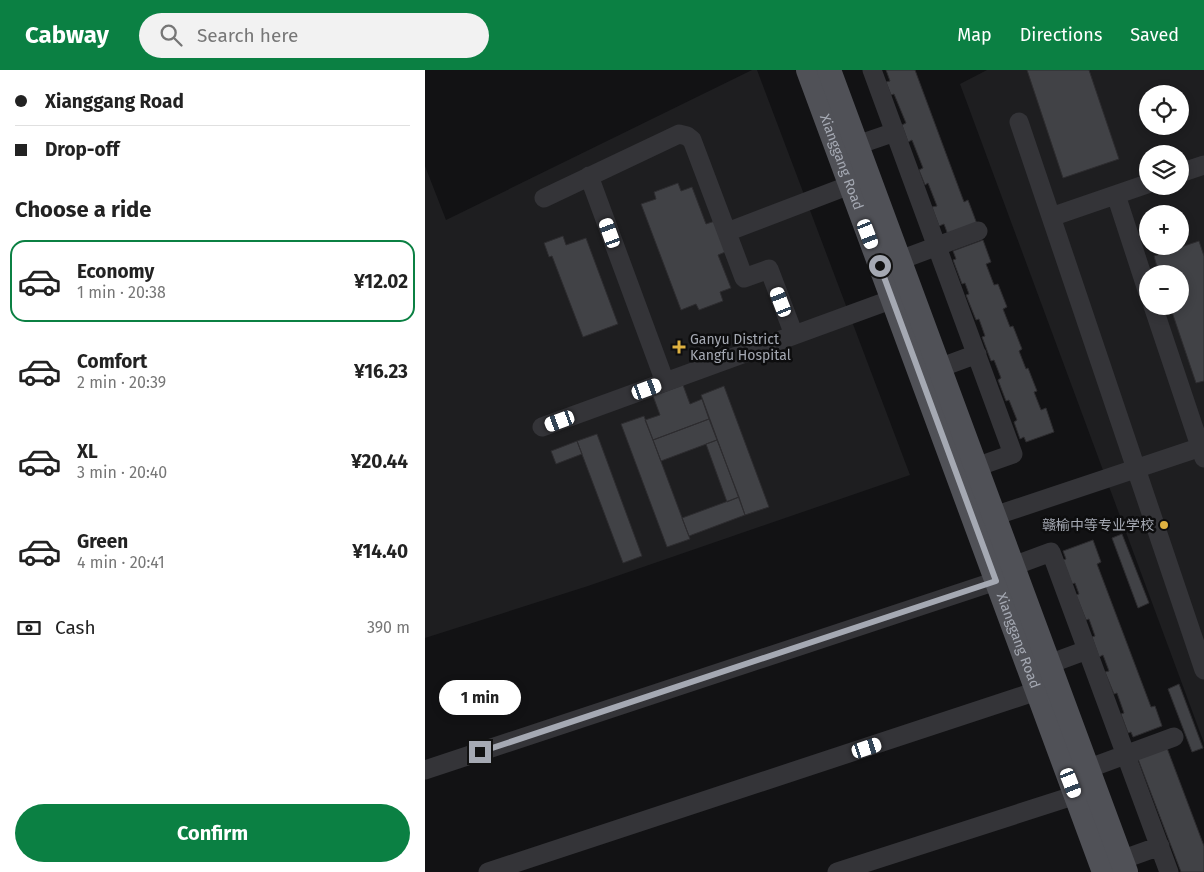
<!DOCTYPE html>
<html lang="en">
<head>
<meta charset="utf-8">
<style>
	body { margin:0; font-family:"Fira Sans","Noto Sans SC",sans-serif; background:#f2f2f2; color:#222; height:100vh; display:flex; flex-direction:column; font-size:19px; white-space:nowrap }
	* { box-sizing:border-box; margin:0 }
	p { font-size:16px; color:#767676 }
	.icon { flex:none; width:28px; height:28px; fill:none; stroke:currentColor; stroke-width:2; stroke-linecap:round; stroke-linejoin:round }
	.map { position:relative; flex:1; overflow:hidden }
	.panel { display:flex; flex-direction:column; background:#fff; width:425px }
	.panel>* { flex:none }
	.top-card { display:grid; align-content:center; height:110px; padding:0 15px; background:#fff }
	.tools { position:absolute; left:714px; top:15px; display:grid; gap:10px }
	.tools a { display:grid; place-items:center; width:50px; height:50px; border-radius:50%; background:#fff; box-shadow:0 2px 8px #0003; font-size:25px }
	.end { position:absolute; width:22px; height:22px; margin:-11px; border:6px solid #a5a9b3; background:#111; box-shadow:0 0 0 2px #111 }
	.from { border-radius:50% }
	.bubble { position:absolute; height:35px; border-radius:18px; background:#fff; box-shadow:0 2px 8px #0003; font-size:16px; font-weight:700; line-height:35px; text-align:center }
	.car { position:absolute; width:15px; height:30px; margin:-15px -8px; border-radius:6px; box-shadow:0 0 4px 1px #0007; background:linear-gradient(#fff 24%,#345 0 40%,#fff 0 76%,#345 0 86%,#fff 0) }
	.top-card b { display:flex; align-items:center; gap:18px; height:48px; font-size:19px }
	.top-card b+b { border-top:1px solid #e0e0e0 }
	.top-card i { width:12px; height:12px; background:#222 }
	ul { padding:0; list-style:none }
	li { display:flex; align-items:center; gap:15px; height:82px; margin:0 10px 8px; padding:0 5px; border:2px solid transparent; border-radius:15px }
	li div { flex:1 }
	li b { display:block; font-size:19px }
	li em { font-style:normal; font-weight:700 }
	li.selected { border-color:#0b8043 }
	li>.icon { width:45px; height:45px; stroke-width:1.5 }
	h2 { padding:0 15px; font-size:22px; line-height:60px }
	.pay { display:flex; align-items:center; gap:12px; height:55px; padding:0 15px; font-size:19px }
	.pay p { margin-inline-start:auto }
	.action { display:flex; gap:10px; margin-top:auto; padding:10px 15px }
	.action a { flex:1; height:58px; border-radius:30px; background:#0b8043; color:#fff; font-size:20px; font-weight:700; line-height:58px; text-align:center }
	header { display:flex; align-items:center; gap:30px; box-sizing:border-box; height:70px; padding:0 25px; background:#0b8043; color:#fff }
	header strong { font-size:24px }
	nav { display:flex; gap:28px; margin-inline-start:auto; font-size:18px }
	.search { width:350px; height:45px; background:#f2f2f2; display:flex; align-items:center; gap:12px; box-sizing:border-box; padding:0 18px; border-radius:28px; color:#767676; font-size:19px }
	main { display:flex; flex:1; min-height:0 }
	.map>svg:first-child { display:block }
	.built { fill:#1e1e20; fill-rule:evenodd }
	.building { fill:#414246; stroke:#2d2c2f }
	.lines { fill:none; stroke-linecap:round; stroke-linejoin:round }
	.minor { stroke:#343438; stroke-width:19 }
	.major { stroke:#505157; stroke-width:24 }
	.route { stroke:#a5a9b3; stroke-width:6 }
	.poi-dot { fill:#deb140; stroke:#0d0d0e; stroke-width:2 }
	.labels { text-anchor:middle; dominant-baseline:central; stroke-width:5; stroke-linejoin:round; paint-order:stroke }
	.street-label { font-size:14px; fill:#a5a9b3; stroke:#0d0d0e }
	.poi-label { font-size:14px; fill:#a5a9b3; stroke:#0d0d0e; text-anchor:start }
</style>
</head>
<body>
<header>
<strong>Cabway</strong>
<div class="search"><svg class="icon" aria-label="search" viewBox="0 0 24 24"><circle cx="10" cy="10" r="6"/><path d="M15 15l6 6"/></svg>Search here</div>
<nav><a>Map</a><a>Directions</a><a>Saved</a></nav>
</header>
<main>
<section class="panel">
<div class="top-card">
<b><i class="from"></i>Xianggang Road</b>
<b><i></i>Drop-off</b>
</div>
<h2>Choose a ride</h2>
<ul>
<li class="selected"><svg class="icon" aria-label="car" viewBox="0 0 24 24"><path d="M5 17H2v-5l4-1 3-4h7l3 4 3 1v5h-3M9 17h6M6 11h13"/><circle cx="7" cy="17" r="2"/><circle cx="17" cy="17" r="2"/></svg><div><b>Economy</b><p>1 min · 20:38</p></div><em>¥12.02</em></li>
<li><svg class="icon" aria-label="car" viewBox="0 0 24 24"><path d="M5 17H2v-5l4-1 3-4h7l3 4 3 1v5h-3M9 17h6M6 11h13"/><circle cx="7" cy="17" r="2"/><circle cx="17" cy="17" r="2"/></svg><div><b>Comfort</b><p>2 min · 20:39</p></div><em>¥16.23</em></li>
<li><svg class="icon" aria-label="car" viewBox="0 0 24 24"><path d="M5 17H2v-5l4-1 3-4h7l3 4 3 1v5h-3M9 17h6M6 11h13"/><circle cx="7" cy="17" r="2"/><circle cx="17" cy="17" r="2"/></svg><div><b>XL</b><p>3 min · 20:40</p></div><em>¥20.44</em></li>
<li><svg class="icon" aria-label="car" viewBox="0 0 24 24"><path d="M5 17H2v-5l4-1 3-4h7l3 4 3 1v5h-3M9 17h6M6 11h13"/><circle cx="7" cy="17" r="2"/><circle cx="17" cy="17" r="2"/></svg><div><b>Green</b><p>4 min · 20:41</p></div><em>¥14.40</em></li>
</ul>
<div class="pay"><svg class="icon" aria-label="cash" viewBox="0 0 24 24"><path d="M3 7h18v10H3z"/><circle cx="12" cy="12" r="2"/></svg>Cash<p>390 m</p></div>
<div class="action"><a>Confirm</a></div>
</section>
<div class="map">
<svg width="779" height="802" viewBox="0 0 779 802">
	<rect width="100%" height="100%" fill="#121214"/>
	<path class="built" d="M327,0H332L485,405L163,516L0,568V96L21,150Z
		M562,0H779V673L535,14ZM722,24H755V56H722ZM722,84H755V116H722ZM722,144H755V176H722ZM722,204H755V236H722Z"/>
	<path class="building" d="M461,0H490L539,132L543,130L552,154L523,165L519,154L514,156L507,137L512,136L503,113L500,115L494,100L498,98L487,70L483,72L477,55L481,53L469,24L466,25L461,12L465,11Z
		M602,0H664L694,89L638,108Z
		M253,113L256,121L267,117L281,154L293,150L305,180L293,185L306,218L295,222L298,231L274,240L271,234L256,240L216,134L231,129L229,122Z
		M138,166L141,175L161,168L193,254L158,267L127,186L124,187L119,173Z
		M558,170L566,192L561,194L569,215L573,214L582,237L578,239L585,257L588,256L597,279L594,281L601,299L603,298L612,321L609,322L616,340L621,338L629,362L601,372L599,367L595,369L589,352L592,350L584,330L581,331L573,310L576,308L569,290L566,291L557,267L560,266L554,249L551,250L541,225L544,224L540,213L537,214L528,190L531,189L528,181Z
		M774,171L779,186V311L771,313L745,236H755V204H734L729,186Z
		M258,315L265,334L277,329L284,349L228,370L220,350L235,345L228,326Z
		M299,316L344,437L320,445L276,325Z
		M219,346L265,469L242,477L196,354Z
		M284,349L292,370L236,391L228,370Z
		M172,364L217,486L198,493L152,371Z
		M292,370L314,427L302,432L281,374Z
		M152,371L157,384L131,394L126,381Z
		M314,427L320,445L264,466L257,448Z
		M697,464L724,533L713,538L687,468Z
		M668,470L676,492L672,494L726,637L730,636L737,656L708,667L706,662L703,663L696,644L699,643L692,623L689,624L680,602L684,601L678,585L674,587L667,567L670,566L664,549L661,550L651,525L654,524L650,513L647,514L638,490L641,489L638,481Z
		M754,614L778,678L767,682L743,619Z
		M742,678L779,776V802H756L713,689Z"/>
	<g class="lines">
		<path class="minor" d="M447,0L588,384L551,397
			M594,52L779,600
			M432,75L470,62
			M755,103L779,95
			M164,106L240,312
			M691,125L722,220
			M119,128L254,64L262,66L267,70L319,208L344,199L369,265
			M626,147L722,114
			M302,162L425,115
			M475,190L553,161
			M728,236L779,388
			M514,298L552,284
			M117,357L468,229
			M569,446L779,376
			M588,496L626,482L744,802
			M624,594L662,580
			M662,699L749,667
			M0,700L571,511
			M696,790L735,776
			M63,802L612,621
			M412,802L651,725"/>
		<g class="major">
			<path id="s1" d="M383,0L679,802"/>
			<path d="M404,0L701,802"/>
		</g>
	</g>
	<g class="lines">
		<path class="route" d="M55,682L571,511L455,196"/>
	</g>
	<g class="poi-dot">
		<path d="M251.5 269.5h5v5h5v5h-5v5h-5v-5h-5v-5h5z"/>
		<circle cx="739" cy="455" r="5"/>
	</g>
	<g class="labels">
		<g class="street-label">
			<text stroke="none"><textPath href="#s1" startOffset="98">Xianggang Road</textPath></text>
			<text stroke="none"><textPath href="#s1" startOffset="608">Xianggang Road</textPath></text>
		</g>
		<g class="poi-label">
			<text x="265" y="269">Ganyu District<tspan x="265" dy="16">Kangfu Hospital</tspan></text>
			<text x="729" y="455" text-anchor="end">赣榆中等专业学校</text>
		</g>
	</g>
</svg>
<div class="tools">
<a><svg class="icon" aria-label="locate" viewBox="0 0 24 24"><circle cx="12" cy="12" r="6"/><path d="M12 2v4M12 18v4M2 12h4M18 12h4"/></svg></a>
<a><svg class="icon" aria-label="layers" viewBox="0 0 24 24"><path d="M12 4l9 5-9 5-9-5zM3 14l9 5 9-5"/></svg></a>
<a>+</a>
<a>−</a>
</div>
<i class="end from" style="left:455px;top:196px"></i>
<i class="end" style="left:55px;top:682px"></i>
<div class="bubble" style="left:14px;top:610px;width:82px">1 min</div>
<i class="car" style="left:185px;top:163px;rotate:340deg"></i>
<i class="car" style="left:443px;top:164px;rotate:159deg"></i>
<i class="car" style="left:356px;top:232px;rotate:339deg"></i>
<i class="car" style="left:222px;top:319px;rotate:70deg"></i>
<i class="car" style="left:135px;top:351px;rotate:250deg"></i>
<i class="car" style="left:442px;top:678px;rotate:72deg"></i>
<i class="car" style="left:646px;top:713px;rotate:159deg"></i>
</div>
</main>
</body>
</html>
